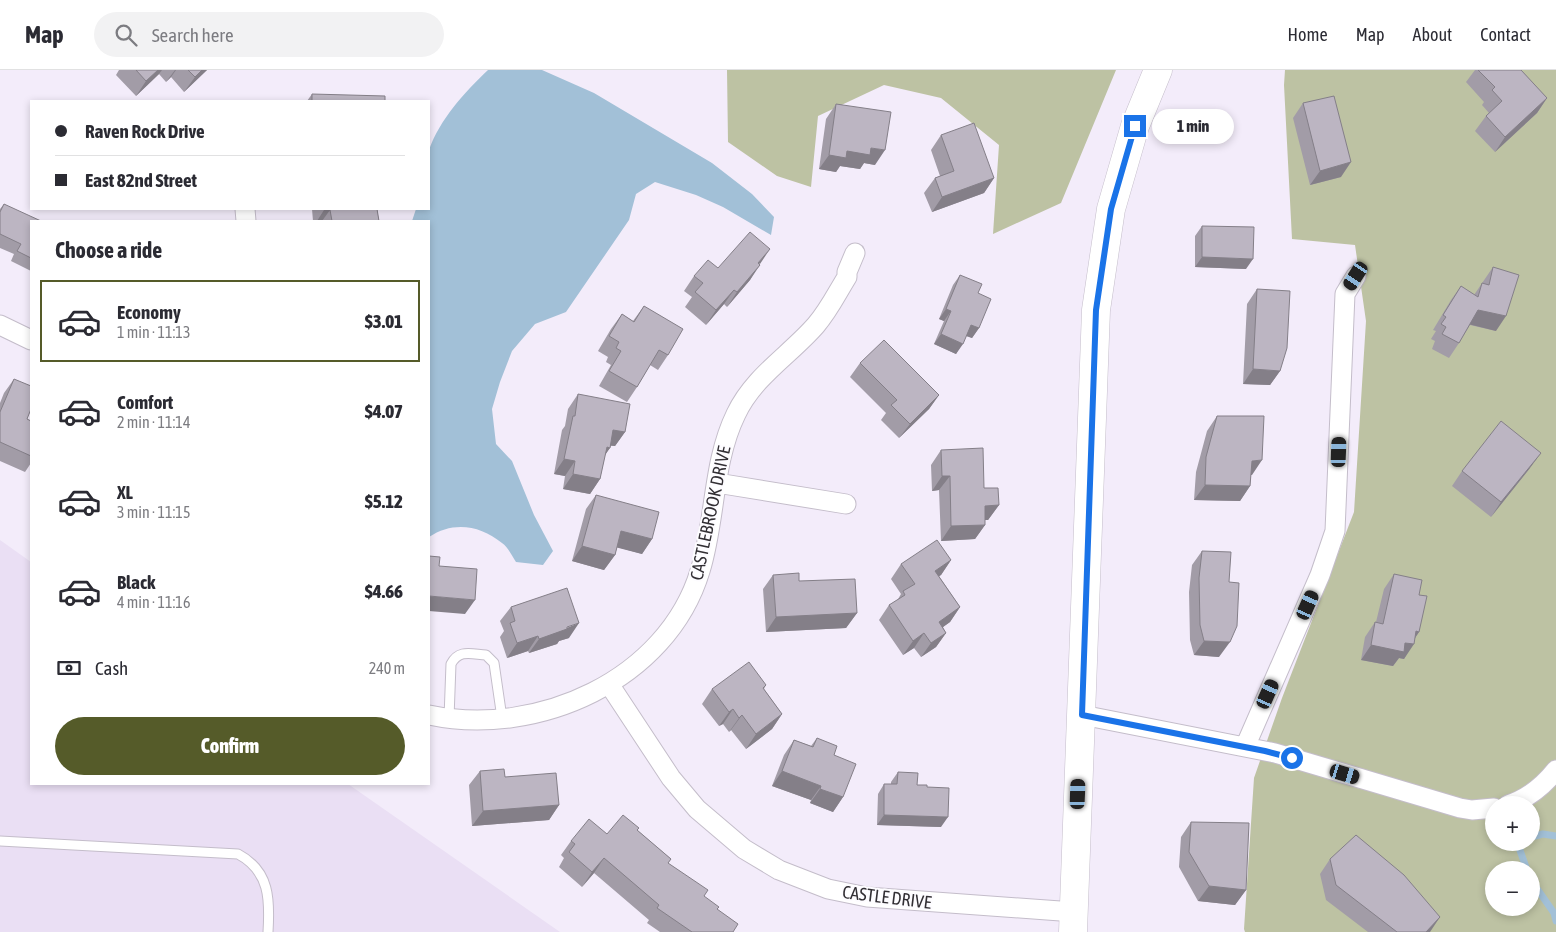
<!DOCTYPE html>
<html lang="en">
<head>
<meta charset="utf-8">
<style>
	body { margin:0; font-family:"Asap Condensed",sans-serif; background:#f2f2f3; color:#2b2b33; height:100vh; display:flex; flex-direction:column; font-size:19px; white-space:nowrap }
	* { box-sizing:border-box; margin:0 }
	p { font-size:16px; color:#7c7c81 }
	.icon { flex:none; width:28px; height:28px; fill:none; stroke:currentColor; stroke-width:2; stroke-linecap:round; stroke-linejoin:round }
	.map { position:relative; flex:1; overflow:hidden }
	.sheet { position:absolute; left:30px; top:150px; width:400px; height:565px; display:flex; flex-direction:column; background:#fff; border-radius:0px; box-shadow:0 2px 8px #0003 }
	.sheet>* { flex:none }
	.banner { position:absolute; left:30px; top:30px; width:400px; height:110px; border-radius:0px; box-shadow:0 2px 8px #0003; display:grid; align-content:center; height:110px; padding:0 25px; background:#fff }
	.tools { position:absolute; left:1485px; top:726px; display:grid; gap:10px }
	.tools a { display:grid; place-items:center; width:55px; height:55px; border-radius:50%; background:#fff; box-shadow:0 2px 8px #0003; font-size:25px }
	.end { position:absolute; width:22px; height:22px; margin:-11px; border:6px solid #1a73e8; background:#fff; box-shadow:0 0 0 2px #fff }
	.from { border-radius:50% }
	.bubble { position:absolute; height:35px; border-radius:18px; background:#fff; box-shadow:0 2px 8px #0003; font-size:16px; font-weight:800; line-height:35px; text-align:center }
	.car { position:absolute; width:15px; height:30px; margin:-15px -8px; border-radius:6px; box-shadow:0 0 4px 1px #0007; background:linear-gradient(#222 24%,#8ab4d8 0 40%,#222 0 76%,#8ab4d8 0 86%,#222 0) }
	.banner b { display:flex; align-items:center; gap:18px; height:48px; font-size:19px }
	.banner b+b { border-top:1px solid #e1e1e2 }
	.banner i { width:12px; height:12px; background:#2b2b33 }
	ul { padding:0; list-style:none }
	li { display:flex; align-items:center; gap:15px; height:82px; margin:0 10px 8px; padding:0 15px; border:2px solid transparent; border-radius:0px }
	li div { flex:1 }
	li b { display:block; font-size:19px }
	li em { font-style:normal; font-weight:800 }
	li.selected { border-color:#555b29 }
	li>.icon { width:45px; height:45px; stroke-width:1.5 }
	h2 { padding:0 25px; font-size:22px; line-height:60px }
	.pay { display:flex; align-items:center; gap:12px; height:55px; padding:0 25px; font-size:19px }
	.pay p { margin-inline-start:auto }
	.cta { display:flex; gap:10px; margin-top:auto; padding:10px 25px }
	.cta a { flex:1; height:58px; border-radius:30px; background:#555b29; color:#fff; font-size:20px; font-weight:800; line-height:58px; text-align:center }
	header { display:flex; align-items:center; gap:30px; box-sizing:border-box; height:70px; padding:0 25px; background:#fff; border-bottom:1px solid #e1e1e2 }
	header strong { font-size:24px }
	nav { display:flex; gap:28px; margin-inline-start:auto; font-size:18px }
	.search { width:350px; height:45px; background:#f2f2f3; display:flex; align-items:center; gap:12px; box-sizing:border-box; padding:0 18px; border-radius:28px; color:#7c7c81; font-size:19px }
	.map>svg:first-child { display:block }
	.built { fill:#eadff4 }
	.green { fill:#bdc2a3; fill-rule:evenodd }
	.water { fill:#a2c0d7 }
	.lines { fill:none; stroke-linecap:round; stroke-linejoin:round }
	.stream { stroke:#a2c0d7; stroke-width:7 }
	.lane-casing { stroke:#c4bdca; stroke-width:11 }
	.street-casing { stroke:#c4bdca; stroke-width:21 }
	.primary-casing { stroke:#c4bdca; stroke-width:29 }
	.lane { stroke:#fff; stroke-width:9 }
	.street { stroke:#fff; stroke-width:19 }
	.primary { stroke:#fff; stroke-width:28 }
	.wall { fill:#a29ca7 }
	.shaded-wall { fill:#847f88 }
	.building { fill:#bcb5c2; stroke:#847f88 }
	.route { stroke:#1a73e8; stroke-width:6 }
	.labels { text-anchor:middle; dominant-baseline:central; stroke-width:4; stroke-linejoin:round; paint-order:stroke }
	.street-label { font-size:18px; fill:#322f34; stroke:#fdfcff }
</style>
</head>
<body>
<header>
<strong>Map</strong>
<div class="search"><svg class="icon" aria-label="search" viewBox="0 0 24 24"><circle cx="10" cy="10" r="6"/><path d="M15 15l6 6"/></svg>Search here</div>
<nav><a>Home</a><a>Map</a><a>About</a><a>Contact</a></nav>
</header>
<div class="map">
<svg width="1556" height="862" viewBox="0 0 1556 862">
	<rect width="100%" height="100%" fill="#f3ecfa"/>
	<path class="built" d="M0,470L31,492V714H348L560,862H0Z"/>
	<path class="green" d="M727,0H1116L1061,133L993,164L999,75L941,28L884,15L818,46L811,117L777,106L728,72Z
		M1285,0H1556V862H1245L1244,859L1254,708L1282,628L1354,442L1366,251L1355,175L1292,169L1284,15ZM1494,735H1531V772H1494ZM1494,800H1531V838H1494Z"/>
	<path class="water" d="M488,0H542L594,23L712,93L752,124L774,147L771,165L723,137L696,125L655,112L636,124L629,150L566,242L535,254L512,281L500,312L492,339L496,374L512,391L534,445L553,481L543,495L516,492C512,486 508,477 502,473C480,455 453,451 429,467V151H412L416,139H429V80C440,49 464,23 488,0Z"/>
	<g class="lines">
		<path class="stream" d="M1531,767L1543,764L1556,766
			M1517,772L1527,800
			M1531,810L1554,843L1556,851"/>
		<g class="lane-casing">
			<path id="lane" d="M449,648L451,594C459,579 471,584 486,585L494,593L502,648
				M0,771L238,784C270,801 270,830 268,862"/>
		</g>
		<g class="street-casing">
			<path id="street" d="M245,139L246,151
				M0,255L31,270
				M717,413L846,434
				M609,614L671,708L697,739L744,779L779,800L828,819L867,827L1074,842
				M429,645C537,668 667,610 700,501C716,450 712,393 736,344C754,306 790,285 816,255C829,240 837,223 847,207V202L855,183
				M1082,645L1275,683L1460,738L1472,740L1494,738
				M1245,677L1320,505L1335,461L1345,224L1356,206
				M1508,735C1527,729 1544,715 1556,700"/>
		</g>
		<g class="primary-casing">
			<path id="primary" d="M1073,862L1096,240L1111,139L1135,56L1158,0"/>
		</g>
		<use href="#lane" class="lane"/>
		<use href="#street" class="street"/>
		<use href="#primary" class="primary"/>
	</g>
	<path class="wall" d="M119,0H207L184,22L171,7L166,12L159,4L136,26L116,5Z
		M1475,0H1521L1547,28L1537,43L1495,82L1475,61L1486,46L1489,43L1482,35L1484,32L1466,12Z
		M312,24L385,31H307Z
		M1303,33L1341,107L1310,115L1293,48Z
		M836,34L875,95L864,93L860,99L840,96L836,102L819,99L826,49Z
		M941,65L994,108L984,123L932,142L924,123L935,108L940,106L931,80Z
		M4,134L31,151V201L11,191L14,184L0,178V139Z
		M312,139H377L379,151H313Z
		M1202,156L1246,199L1195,197V166Z
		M759,194L750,210L727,237L724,234L706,255L685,237L692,227L684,221L694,206L718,198Z
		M1493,197L1496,261L1470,255L1459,273L1449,288L1432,279L1435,271L1431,269L1436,261L1433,260L1451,230L1461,216L1474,225Z
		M960,205L978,223L979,258L972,268L966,266L956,284L934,274L944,251L939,249L953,215Z
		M1257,219L1280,301L1270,315L1243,314L1247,234Z
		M644,236L668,285L658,300L650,295L637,317L627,332L599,316L611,295L606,292L608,287L598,281L611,259L622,244L633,251Z
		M860,293L939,325L929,339L899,368L881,350L886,343L850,307Z
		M14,309L27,349L31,351V393L25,402L0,391V333L4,323Z
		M578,324L625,362L615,376H611L605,385L600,409L590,424L563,419L565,406L554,404L562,360L565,356L568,339Z
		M1217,346L1252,405H1251L1250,416L1240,431L1194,430L1196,402L1207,361Z
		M941,380L984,418L999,435L988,450H985V455L975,469L941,471L939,420L932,421L931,395Z
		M1530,398L1491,447L1452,416L1462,401Z
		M596,425L652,469L642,484L617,477L615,485L604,500L572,491L586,439Z
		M1202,481L1219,587L1194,585L1190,570L1189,522L1192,495Z
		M951,490L941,505L939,506L960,537L950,552L943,557L946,563L936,577L921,587L914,578L903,585L879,550L889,535L897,531L901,524L891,509L901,494Z
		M1394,504L1419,525V562L1415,568L1404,589L1399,588L1393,596L1361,590L1365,567L1375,552H1376L1384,519Z
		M773,505L799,511L857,543L846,558L766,562L763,519Z
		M511,537L569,568L559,571L557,574L529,583L528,581L507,588L500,567L504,561L500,551Z
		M766,615L764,619L782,644L772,659L746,679L731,660L729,662L723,654L719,656L702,634L712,619Z
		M817,668L834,685L843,727L833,742L810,733L811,730L772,716L784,685L794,670L811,676Z
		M480,701L505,707L559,735L549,750L472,756L469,715Z
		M898,702L917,715L927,717L941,757L877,755L878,724L884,714H891V712Z
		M1191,752L1246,820L1235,835L1198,831L1179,797L1181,767Z
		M637,760L671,789L668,793L717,839L733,862H660L647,853L649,850L594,803L582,817L559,797L564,788L561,785L571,771L607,764Z
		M1330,789L1430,862H1368L1326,830L1320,804Z"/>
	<path class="shaded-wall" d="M158,0H162L159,4L136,26L146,11Z
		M175,0H176L171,7L166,12Z
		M202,0H207L184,22L195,7Z
		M1547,28L1537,43L1495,82L1505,67Z
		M871,78L885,80L875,95L864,93L860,99L840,96L836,102L819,99L829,85L847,81Z
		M1351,92L1341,107L1310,115L1320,101Z
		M994,108L984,123L932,142L942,127Z
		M324,140H330L322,151H317Z
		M770,179L760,194L758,193Z
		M1202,187L1253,189L1246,199L1195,197Z
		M760,195L750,210L727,237L737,222Z
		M734,220L724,234L706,255L716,240Z
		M946,239L951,241L944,251L939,249Z
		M1478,240L1506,246L1496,261L1468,254Z
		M971,255L979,258L972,268L964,265Z
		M941,264L963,274L956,284L934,274Z
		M1253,299L1280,301L1270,315L1243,314Z
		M939,325L929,339L899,368L910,354Z
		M613,360L625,362L615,376L603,374Z
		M607,377L610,378L600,392Z
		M1541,383L1530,398L1491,447L1501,432Z
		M564,389L575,391L565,406L554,404Z
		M1262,390L1252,405H1241L1252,391Z
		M573,404L600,409L590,424L563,419Z
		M942,406H950L939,420L932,421Z
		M1205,415L1250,416L1240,431L1194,430Z
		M999,435L988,450H975L985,436Z
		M985,455L975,469L941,471L951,456Z
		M621,461L652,469L642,484L611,476Z
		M582,476L615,485L604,500L572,491Z
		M951,490L941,505L925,515L935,501Z
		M429,526L475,530L465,544L429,541Z
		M960,537L950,552L929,567L939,552Z
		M857,543L846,558L766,562L776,547Z
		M579,553L569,568L559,571L557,574L529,583L539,569Z
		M1416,561L1419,562L1411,574H1414L1404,589L1399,588L1393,596L1361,590L1371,575Z
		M924,563L914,578L903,585L913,571Z
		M946,563L936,577L921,587L931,573Z
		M538,566L528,581L507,588L517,573Z
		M1204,571L1230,572L1219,587L1194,585Z
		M733,639L723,654L719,656L729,642Z
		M782,644L772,659L746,679L756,664Z
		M742,645L731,660L729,662L739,648Z
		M782,701L821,716L811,730L772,716Z
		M820,719L843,727L833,742L810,733Z
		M559,735L549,750L472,756L483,741Z
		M884,745L948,747L941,757L877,755Z
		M604,788L594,803L582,817L592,802Z
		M1209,816L1246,820L1235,835L1198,831Z
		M1440,847L1430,862H1417Z"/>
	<path class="building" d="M136,0H158L146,11Z
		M188,0H202L195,7Z
		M1478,0H1521L1547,28L1505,67L1486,46L1502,31L1492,20L1495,17Z
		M312,24L385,26V31H312Z
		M1334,26L1351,92L1320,101L1303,33Z
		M836,34L891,42L885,80L871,78L870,85L847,81L846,88L829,85Z
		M974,53L994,108L942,127L935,108L954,101L941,65Z
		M4,134L41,151H31V188L17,181L21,174L0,164V142Z
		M324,139H377L379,151H332L330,140H324Z
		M1202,156L1254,157L1253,189L1202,187Z
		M750,162L770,179L758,193L760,195L737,222L734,220L716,240L695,222L703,213L694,206L708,190L718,198Z
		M1493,197L1519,205L1506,246L1478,240L1459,273L1442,264L1446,257L1441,254L1446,247L1443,245L1461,216L1478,227L1482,213L1489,215Z
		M960,205L982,214L978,223L991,229L979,258L971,255L963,274L941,264L951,241L946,239Z
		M1257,219L1290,221L1287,278L1280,301L1253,299Z
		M644,236L683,259L668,285L659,280L637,317L609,301L621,281L616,278L619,272L609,266L622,244L634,252Z
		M884,270L939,325L910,354L891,335L897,330L860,293Z
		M14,309L31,316V339L27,349L31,351V386L0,372V342Z
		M578,324L630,334L625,362L613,360L610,378L607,377L600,409L573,404L575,391L564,389L573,346H575Z
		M1217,346H1264L1262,390L1252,391L1250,416L1205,415L1206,387Z
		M1501,351L1541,383L1501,432L1462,401Z
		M983,378L984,418H998L999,435L985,436V455L951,456L950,406H942L941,380Z
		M596,425L659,442L652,469L621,461L615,485L582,476Z
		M937,470L951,490L935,501L960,537L939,552L946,563L931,573L924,563L913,571L889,535L905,525L903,521L915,514L901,494Z
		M1202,481L1231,482L1229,512L1239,513L1237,556L1230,572L1204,571L1200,555L1199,508Z
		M429,486L440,487L439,496L477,499L475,530L429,526Z
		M799,503V511L855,509L857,543L776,547L773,505Z
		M1394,504L1422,510L1419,525L1427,526L1419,562L1416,561L1414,574L1405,573L1404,582L1371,575L1375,552L1383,554Z
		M567,518L579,553L567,557V559L539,569L538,566L517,573L510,553L515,551L511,537Z
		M749,592L766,615L763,618L782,644L756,664L742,645L739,648L733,639L729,642L712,619Z
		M817,668L837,676L834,685L856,694L843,727L820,719L821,716L782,701L794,670L813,677Z
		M504,699L505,707L556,703L559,735L483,741L480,701Z
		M898,702L918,703L917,715H927V717L949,718L948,747L884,745V714H897Z
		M623,745L639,758L637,760L671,789L668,793L708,820L704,826L719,837L717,839L738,854L733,862H692L657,838L659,835L604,788L592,802L569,782L575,774L571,771L589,749L607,764Z
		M1191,752L1249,753L1246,820L1209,816L1189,782Z
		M1356,765L1404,805L1440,847L1426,862H1397L1336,815L1330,789Z"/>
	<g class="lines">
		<path class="route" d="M1135,56L1111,139L1096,240L1082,645L1265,681L1292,688"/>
	</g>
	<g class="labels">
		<g class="street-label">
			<text transform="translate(710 443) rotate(-78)">CASTLEBROOK DRIVE</text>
			<text transform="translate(887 827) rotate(7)">CASTLE DRIVE</text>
		</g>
	</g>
</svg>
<div class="tools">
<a>+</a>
<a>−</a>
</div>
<i class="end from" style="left:1292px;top:688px"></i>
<i class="end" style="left:1135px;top:56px"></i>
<div class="bubble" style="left:1152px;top:39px;width:82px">1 min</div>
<i class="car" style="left:1356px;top:206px;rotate:213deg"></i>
<i class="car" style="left:1339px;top:382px;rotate:2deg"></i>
<i class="car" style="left:1308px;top:535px;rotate:24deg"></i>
<i class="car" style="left:1268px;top:624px;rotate:24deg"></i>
<i class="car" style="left:1345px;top:704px;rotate:107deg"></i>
<i class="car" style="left:1078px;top:724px;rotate:2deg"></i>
<div class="banner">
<b><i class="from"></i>Raven Rock Drive</b>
<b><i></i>East 82nd Street</b>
</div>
<section class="sheet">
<h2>Choose a ride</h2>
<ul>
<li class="selected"><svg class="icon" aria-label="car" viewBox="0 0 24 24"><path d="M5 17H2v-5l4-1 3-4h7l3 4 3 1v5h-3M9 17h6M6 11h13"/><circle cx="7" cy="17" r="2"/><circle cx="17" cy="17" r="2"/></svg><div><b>Economy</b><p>1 min · 11:13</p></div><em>$3.01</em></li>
<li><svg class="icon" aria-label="car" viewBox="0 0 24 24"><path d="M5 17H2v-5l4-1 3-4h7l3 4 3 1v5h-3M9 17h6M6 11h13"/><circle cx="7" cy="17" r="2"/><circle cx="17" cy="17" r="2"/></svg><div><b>Comfort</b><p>2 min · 11:14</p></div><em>$4.07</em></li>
<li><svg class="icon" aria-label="car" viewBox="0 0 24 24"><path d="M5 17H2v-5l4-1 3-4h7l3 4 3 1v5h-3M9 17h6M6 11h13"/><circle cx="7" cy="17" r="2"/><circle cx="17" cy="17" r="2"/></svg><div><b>XL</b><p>3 min · 11:15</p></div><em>$5.12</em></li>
<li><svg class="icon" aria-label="car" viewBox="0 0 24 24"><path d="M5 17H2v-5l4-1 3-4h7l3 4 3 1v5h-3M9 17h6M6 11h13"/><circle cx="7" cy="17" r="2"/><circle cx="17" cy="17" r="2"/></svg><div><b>Black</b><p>4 min · 11:16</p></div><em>$4.66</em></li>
</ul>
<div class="pay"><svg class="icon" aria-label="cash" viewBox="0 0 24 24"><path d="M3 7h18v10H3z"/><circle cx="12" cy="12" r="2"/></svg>Cash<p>240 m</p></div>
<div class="cta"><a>Confirm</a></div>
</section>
</div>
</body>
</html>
